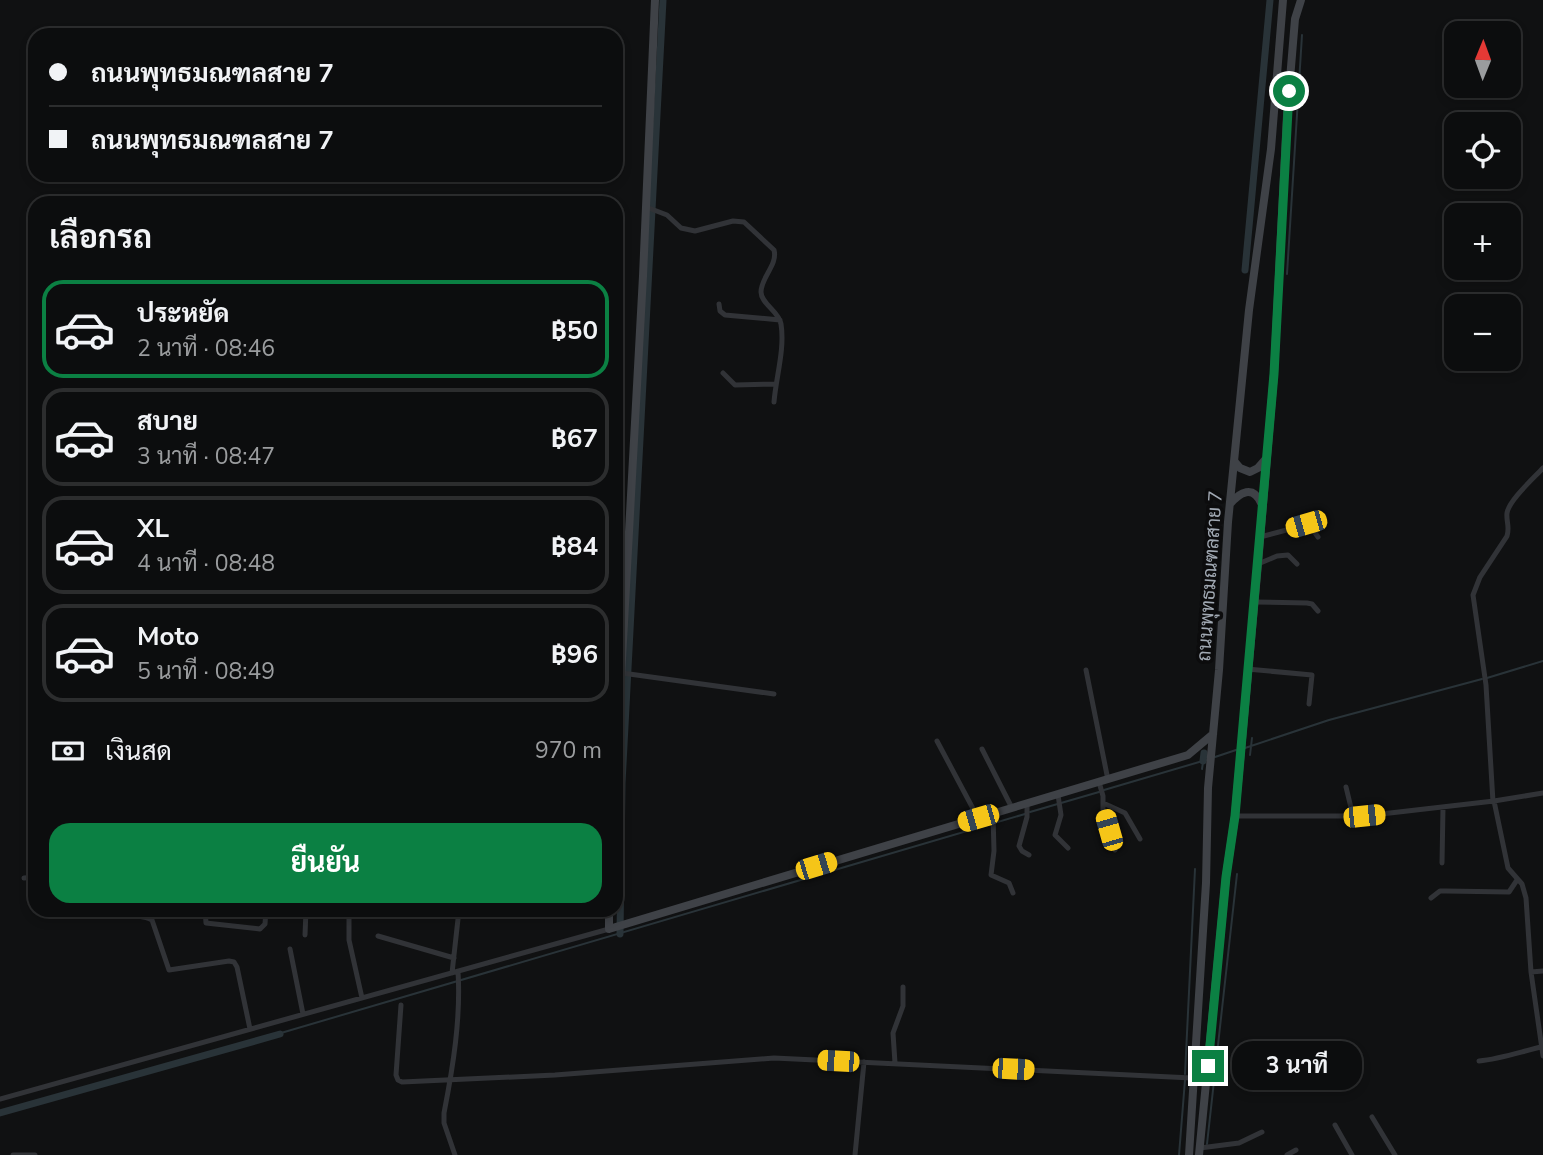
<!DOCTYPE html>
<html lang="th">
<head>
<meta charset="utf-8">
<style>
	body { margin:0; font-family:"Nunito Sans",Sarabun,sans-serif; background:#151617; color:#f1f3f6; height:100vh; display:flex; flex-direction:column; font-size:26px; white-space:nowrap }
	* { box-sizing:border-box; margin:0 }
	p { font-size:23px; color:#9a9c9e }
	.icon { flex:none; width:38px; height:38px; fill:none; stroke:currentColor; stroke-width:2; stroke-linecap:round; stroke-linejoin:round }
	.map { position:relative; flex:1; overflow:hidden }
	.side { position:absolute; left:28px; top:196px; width:595px; height:721px; display:flex; flex-direction:column; background:#0c0d0e; border-radius:21px; box-shadow:0 4px 10px #0003,0 0 0 2px #2c2d2e }
	.side>* { flex:none }
	.top-card { position:absolute; left:28px; top:28px; width:595px; height:154px; border-radius:21px; box-shadow:0 4px 10px #0003,0 0 0 2px #2c2d2e; display:grid; align-content:center; height:154px; padding:0 21px; background:#0c0d0e }
	.needle { width:46px; rotate:1deg }
	.controls { position:absolute; left:1444px; top:21px; display:grid; gap:14px }
	.controls a { display:grid; place-items:center; width:77px; height:77px; border-radius:14px; background:#0c0d0e; box-shadow:0 4px 10px #0003,0 0 0 2px #2c2d2e; font-size:35px }
	.end { position:absolute; width:32px; height:32px; margin:-16px; border:9px solid #0b8043; background:#fff; box-shadow:0 0 0 4px #fff }
	.from { border-radius:50% }
	.bubble { position:absolute; height:49px; border-radius:21px; background:#0c0d0e; box-shadow:0 4px 10px #0003,0 0 0 2px #2c2d2e; font-size:23px; font-weight:700; line-height:49px; text-align:center }
	.car { position:absolute; width:21px; height:42px; margin:-21px -10px; border-radius:9px; box-shadow:0 0 5px 2px #0007; background:linear-gradient(#f5c518 24%,#345 0 40%,#f5c518 0 76%,#345 0 86%,#f5c518 0) }
	.top-card b { display:flex; align-items:center; gap:24px; height:66px; font-size:26px }
	.top-card b+b { border-top:2px solid #2c2d2e }
	.top-card i { width:18px; height:18px; background:#f1f3f6 }
	ul { padding:0; list-style:none }
	li { display:flex; align-items:center; gap:21px; height:98px; margin:0 14px 10px; padding:0 7px; border:4px solid #2c2d2e; border-radius:21px }
	li div { flex:1 }
	li b { display:block; font-size:26px }
	li em { font-style:normal; font-weight:700 }
	li.active { border-color:#0b8043 }
	li>.icon { width:63px; height:63px; stroke-width:1.5 }
	h2 { padding:0 21px; font-size:32px; line-height:84px }
	.pay { display:flex; align-items:center; gap:18px; height:77px; padding:0 21px; font-size:26px }
	.pay p { margin-inline-start:auto }
	.button { display:flex; gap:14px; margin-top:auto; padding:14px 21px }
	.button a { flex:1; height:80px; border-radius:21px; background:#0b8043; color:#fff; font-size:28px; font-weight:700; line-height:80px; text-align:center }
	.map>svg:first-child { display:block }
	.lines { fill:none; stroke-linecap:round; stroke-linejoin:round }
	.stream { stroke:#293338; stroke-width:2 }
	.canal { stroke:#293338; stroke-width:7 }
	.street { stroke:#313337; stroke-width:5 }
	.secondary { stroke:#3f4247; stroke-width:8 }
	.route { stroke:#0b8043; stroke-width:9 }
	.labels { text-anchor:middle; dominant-baseline:central; stroke-width:7; stroke-linejoin:round; paint-order:stroke }
	.street-label { font-size:19px; fill:#a1a9b3; stroke:#0c0c0d }
</style>
</head>
<body>
<div class="map">
<svg width="1543" height="1155" viewBox="0 0 1543 1155">
	<rect width="100%" height="100%" fill="#101112"/>
	<g class="lines">
		<path class="stream" d="M1287,274L1302,35
			M1487,678L1543,661
			M1245,748L1329,720L1482,679
			M1250,755L1252,738
			M1215,757L1236,750
			M1202,769L1203,762
			M1104,790L1206,760
			M1030,812L1099,792
			M264,1038L1025,814
			M1185,1074L1195,869
			M1207,1144L1237,874
			M1179,1155L1185,1080"/>
		<path class="canal" d="M1245,270L1270,0
			M1203,761L1204,753
			M620,934L622,783L663,0
			M0,1113L280,1034"/>
		<path class="street" d="M646,207L667,215L681,228L695,231L733,221L744,222L774,250C778,265 761,277 761,292C761,304 779,311 781,324C785,349 776,377 774,402
			M719,304L720,311L725,315L780,320
			M723,373L735,385L775,384
			M1260,537L1309,524L1318,537
			M1258,564L1277,556L1288,555L1297,564
			M1254,602L1307,603L1312,604L1318,611
			M1247,669L1312,675L1309,704
			M1086,670L1108,780
			M622,673L774,694
			M937,741L978,818
			M982,749L1012,808
			M1099,782L1103,796V810L1115,850
			M1346,787L1353,816
			M1058,795L1061,815L1055,835L1068,848
			M1494,801L1508,868L1522,884L1526,898L1531,972L1543,1056
			M1493,802L1486,685L1473,595L1480,577L1507,536C1510,527 1506,521 1507,513C1509,500 1534,478 1543,468
			M1103,803L1125,813L1140,839
			M1027,805V817L1019,846L1022,851L1029,855
			M993,814L994,851L991,875L1009,883L1013,893
			M1235,816H1364L1494,801L1543,793
			M1442,863L1443,808
			M24,878L35,877
			M1431,898L1440,891H1446L1509,892L1517,880
			M120,910C130,918 142,914 152,920L169,970L229,961L234,962L237,967L250,1029
			M205,910L206,923L260,929L265,924L266,910
			M349,910V940L362,998
			M305,935L306,910
			M378,936L454,958
			M290,949L303,1014
			M1531,972L1543,971
			M452,973L459,910
			M401,1005L396,1075L398,1080L402,1082L555,1075L774,1058L1192,1078
			M1479,1061C1500,1059 1520,1052 1541,1047
			M895,1063L893,1033L903,1006V987
			M0,1099L609,929
			M1372,1117L1395,1155
			M1335,1125L1352,1155
			M1200,1148L1239,1143L1262,1132
			M13,1155H35
			M455,1155L444,1123V1113C453,1067 461,1018 458,971
			M855,1155L864,1062
			M1287,1155L1296,1150"/>
		<path class="secondary" d="M1235,462L1240,468L1250,472L1258,468L1265,460
			M1230,504C1240,492 1253,485 1261,503
			M616,769L643,276L655,0
			M609,910V929L1188,755L1213,734
			M1189,1155L1206,883L1208,788L1219,670L1228,522L1249,310L1271,149L1283,0
			M1199,1155L1226,877L1235,816L1258,564L1274,374L1287,115L1295,19L1301,0"/>
	</g>
	<g class="lines">
		<path class="route" d="M1208,1066L1226,877L1235,816L1274,374L1289,91"/>
	</g>
	<g class="labels">
		<g class="street-label">
			<text transform="translate(1210 576) rotate(-86)">ถนนพุทธมณฑลสาย 7</text>
		</g>
	</g>
</svg>
<div class="controls">
<a><svg class="needle" viewBox="-14 -14 28 28"><path d="M0-13l5 13h-10z" fill="#e53935"/><path d="M0 13l5-13h-10z" fill="#9a9c9e"/></svg></a>
<a><svg class="icon" aria-label="locate" viewBox="0 0 24 24"><circle cx="12" cy="12" r="6"/><path d="M12 2v4M12 18v4M2 12h4M18 12h4"/></svg></a>
<a>+</a>
<a>−</a>
</div>
<i class="end from" style="left:1289px;top:91px"></i>
<i class="end" style="left:1208px;top:1066px"></i>
<div class="bubble" style="left:1232px;top:1041px;width:130px">3 นาที</div>
<i class="car" style="left:1306px;top:524px;rotate:254deg"></i>
<i class="car" style="left:1364px;top:816px;rotate:84deg"></i>
<i class="car" style="left:978px;top:818px;rotate:254deg"></i>
<i class="car" style="left:1109px;top:830px;rotate:344deg"></i>
<i class="car" style="left:816px;top:866px;rotate:73deg"></i>
<i class="car" style="left:838px;top:1061px;rotate:273deg"></i>
<i class="car" style="left:1013px;top:1069px;rotate:93deg"></i>
<div class="top-card">
<b><i class="from"></i>ถนนพุทธมณฑลสาย 7</b>
<b><i></i>ถนนพุทธมณฑลสาย 7</b>
</div>
<section class="side">
<h2>เลือกรถ</h2>
<ul>
<li class="active"><svg class="icon" aria-label="car" viewBox="0 0 24 24"><path d="M5 17H2v-5l4-1 3-4h7l3 4 3 1v5h-3M9 17h6M6 11h13"/><circle cx="7" cy="17" r="2"/><circle cx="17" cy="17" r="2"/></svg><div><b>ประหยัด</b><p>2 นาที · 08:46</p></div><em>฿50</em></li>
<li><svg class="icon" aria-label="car" viewBox="0 0 24 24"><path d="M5 17H2v-5l4-1 3-4h7l3 4 3 1v5h-3M9 17h6M6 11h13"/><circle cx="7" cy="17" r="2"/><circle cx="17" cy="17" r="2"/></svg><div><b>สบาย</b><p>3 นาที · 08:47</p></div><em>฿67</em></li>
<li><svg class="icon" aria-label="car" viewBox="0 0 24 24"><path d="M5 17H2v-5l4-1 3-4h7l3 4 3 1v5h-3M9 17h6M6 11h13"/><circle cx="7" cy="17" r="2"/><circle cx="17" cy="17" r="2"/></svg><div><b>XL</b><p>4 นาที · 08:48</p></div><em>฿84</em></li>
<li><svg class="icon" aria-label="car" viewBox="0 0 24 24"><path d="M5 17H2v-5l4-1 3-4h7l3 4 3 1v5h-3M9 17h6M6 11h13"/><circle cx="7" cy="17" r="2"/><circle cx="17" cy="17" r="2"/></svg><div><b>Moto</b><p>5 นาที · 08:49</p></div><em>฿96</em></li>
</ul>
<div class="pay"><svg class="icon" aria-label="cash" viewBox="0 0 24 24"><path d="M3 7h18v10H3z"/><circle cx="12" cy="12" r="2"/></svg>เงินสด<p>970 m</p></div>
<div class="button"><a>ยืนยัน</a></div>
</section>
</div>
</body>
</html>
